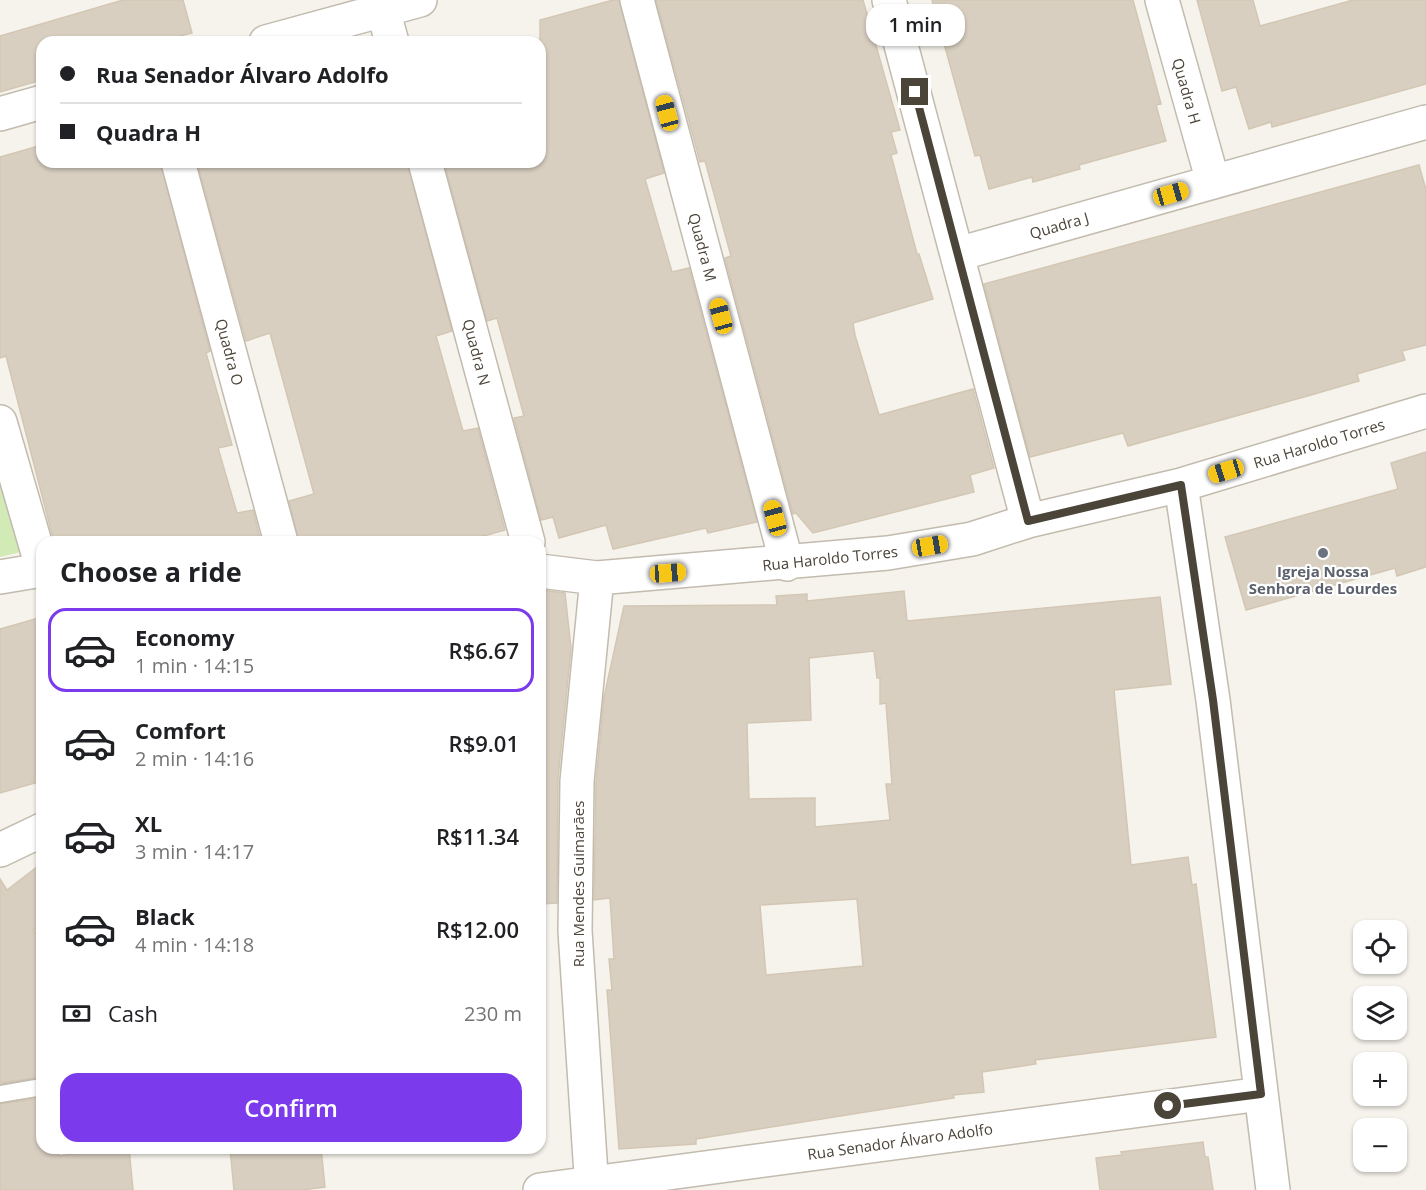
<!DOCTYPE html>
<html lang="en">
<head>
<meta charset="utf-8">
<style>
	body { margin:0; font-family:"Open Sans",sans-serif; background:#f2f2f2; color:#202124; height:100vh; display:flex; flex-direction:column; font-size:22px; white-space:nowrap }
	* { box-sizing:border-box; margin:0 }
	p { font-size:20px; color:#757577 }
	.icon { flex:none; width:33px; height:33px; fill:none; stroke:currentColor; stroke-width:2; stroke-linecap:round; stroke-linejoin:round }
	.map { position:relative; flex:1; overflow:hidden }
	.details { position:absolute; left:36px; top:536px; width:510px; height:618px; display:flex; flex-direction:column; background:#fff; border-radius:18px; box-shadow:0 2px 4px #0004 }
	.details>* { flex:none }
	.hud { position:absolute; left:36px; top:36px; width:510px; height:132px; border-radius:18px; box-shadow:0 2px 4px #0004; display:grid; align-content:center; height:132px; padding:0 24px; background:#fff }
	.tools { position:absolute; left:1353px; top:920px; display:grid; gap:12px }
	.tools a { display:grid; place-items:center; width:54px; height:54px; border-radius:12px; background:#fff; box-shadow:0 2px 4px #0004; font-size:30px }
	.end { position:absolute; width:27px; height:27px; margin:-14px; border:8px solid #4b4439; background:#fff; box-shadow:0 0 0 3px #fff }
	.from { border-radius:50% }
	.bubble { position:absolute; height:42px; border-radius:18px; background:#fff; box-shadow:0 2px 4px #0004; font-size:20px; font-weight:600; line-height:42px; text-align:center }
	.car { position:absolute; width:18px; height:36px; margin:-18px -9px; border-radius:8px; box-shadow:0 0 4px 2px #0007; background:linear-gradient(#f5c518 24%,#345 0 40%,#f5c518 0 76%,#345 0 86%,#f5c518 0) }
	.hud b { display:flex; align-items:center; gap:21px; height:57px; font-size:22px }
	.hud b+b { border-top:2px solid #e0e0e0 }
	.hud i { width:15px; height:15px; background:#202124 }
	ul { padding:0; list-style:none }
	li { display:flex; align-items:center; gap:18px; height:84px; margin:0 12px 9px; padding:0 12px; border:3px solid transparent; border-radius:18px }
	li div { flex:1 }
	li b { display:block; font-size:22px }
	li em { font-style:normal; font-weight:600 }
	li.active { border-color:#7c3aed }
	li>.icon { width:54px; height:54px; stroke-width:1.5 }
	h2 { padding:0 24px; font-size:27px; line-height:72px }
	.pay { display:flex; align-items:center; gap:15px; height:66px; padding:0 24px; font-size:22px }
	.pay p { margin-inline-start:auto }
	.button { display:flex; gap:12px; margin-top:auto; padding:12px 24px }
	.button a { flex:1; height:69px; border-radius:18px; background:#7c3aed; color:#fff; font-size:24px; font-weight:600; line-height:69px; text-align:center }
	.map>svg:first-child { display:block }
	.green { fill:#d2eab5 }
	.building { fill:#d8cfc1; stroke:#d3c7b4; stroke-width:1.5; fill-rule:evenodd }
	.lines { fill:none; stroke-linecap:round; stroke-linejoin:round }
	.lane-casing { stroke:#c2bbae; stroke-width:20 }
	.street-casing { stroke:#c2bbae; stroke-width:36 }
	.lane { stroke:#fff; stroke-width:16 }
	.street { stroke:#fff; stroke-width:33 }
	.route { stroke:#4b4439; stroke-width:8 }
	.worship-dot { fill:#6b7280; stroke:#fff; stroke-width:2 }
	.labels { text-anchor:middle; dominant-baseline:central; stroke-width:4.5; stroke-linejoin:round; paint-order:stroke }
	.street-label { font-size:15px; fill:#4b4439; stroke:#fff }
	.worship-label { font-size:15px; font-weight:bold; fill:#5b616d; stroke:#fff }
</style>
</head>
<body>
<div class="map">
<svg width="1426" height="1190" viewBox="0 0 1426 1190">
	<rect width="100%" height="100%" fill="#f6f3ec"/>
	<path class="green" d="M0,462L25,551L0,557Z"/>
	<path class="building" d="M123,0H183L192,33L156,42H42V80L0,92V36Z
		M613,0H619L664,173L645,179L672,272L689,268L757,522L708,533L706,528L613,549L606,525L559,538L553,517L541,520L514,418L524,416L497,318L487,321L444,162H540V20Z
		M656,0H863L900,130L891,132L897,153L891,155L917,254H919L933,299L853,323L855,335L879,415L973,389L994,468L970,475L974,492L813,533L796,513L793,514L725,258L731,256L705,161L700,162Z
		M932,0H1133L1161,104L1156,105L1166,141L1079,165L1080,169L1033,182L1032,177L989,189L980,155L975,156Z
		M1197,0H1253L1260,26L1353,0H1426V84L1272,127L1271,122L1249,129L1236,87L1222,91Z
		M42,145V162H160L210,351L206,353L232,445L218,448L237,513L253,510L261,542H54L6,356L0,358V157Z
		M197,162H407L452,331L436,336L463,431L478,428L505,530L462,542H299L289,501L314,494L270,333L246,341Z
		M1419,165L1426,190V345L1402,351L1405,360L1357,374L1359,381L1311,395L1128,446L1123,433L1030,457L984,284Z
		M1426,452V567L1397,576L1395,568L1246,610L1225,537L1398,489L1391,463Z
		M540,590L565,593L571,648L558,779L557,903L540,904Z
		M904,591L907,621L1160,597L1171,684L1114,690L1131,865L1188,857L1192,885L1196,884L1216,1037L1035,1060L1036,1064L982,1072L984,1092L953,1095L954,1098L696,1139V1144L619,1149L607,990H612L609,959H614L610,898L594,900L596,782L604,697L624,606L777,605L776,596L807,594V601ZM874,651L877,678H880V704L886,703L892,784H886L890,820L815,827V798L749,799L747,723L811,720L809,658ZM857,899L863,966L766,975L760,905Z
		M42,617V781L0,793V629Z
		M42,863V925L34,930L42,942V1077L0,1083V879L7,890Z
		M42,1098V1148H58L59,1156L112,1148H129L133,1190H0V1104Z
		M1203,1142L1205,1157H1208L1213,1190H1100L1096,1158L1122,1155L1121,1152Z
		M230,1148H321L325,1187L302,1190H234Z"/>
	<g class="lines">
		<g class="lane-casing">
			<path id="lane" d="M0,1094L42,1087"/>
		</g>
		<g class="street-casing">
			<path id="street" d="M637,0L787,564
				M889,0L1028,521
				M1162,0L1213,182
				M383,10L392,42
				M266,42L420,0
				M0,114L42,102
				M178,162L281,542
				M425,162L528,542
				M958,254L1426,122
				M0,422L42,567
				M1181,485L1213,700L1273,1190
				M540,571L597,578L888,553L972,539L1028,521L1181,485L1426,411
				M0,577L42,570
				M0,850L42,830
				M540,1190L1261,1094
				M592,1190L575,931L577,781L597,578"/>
		</g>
		<use href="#lane" class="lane"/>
		<use href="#street" class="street"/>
	</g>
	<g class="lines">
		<path class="route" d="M915,92L1028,521L1181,485L1213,700L1261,1094L1168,1106"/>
	</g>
	<circle class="worship-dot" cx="1323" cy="553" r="6"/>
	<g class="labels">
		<g class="street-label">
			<text transform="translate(1187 91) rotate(74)">Quadra H</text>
			<text transform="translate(1059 225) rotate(-16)">Quadra J</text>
			<text transform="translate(703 247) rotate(75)">Quadra M</text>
			<text transform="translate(230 352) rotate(75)">Quadra O</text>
			<text transform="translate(477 352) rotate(75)">Quadra N</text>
			<text transform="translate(1319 443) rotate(-17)">Rua Haroldo Torres</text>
			<text transform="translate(830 558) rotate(-6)">Rua Haroldo Torres</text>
			<text transform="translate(578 884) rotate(-90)">Rua Mendes Guimarães</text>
			<text transform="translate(900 1141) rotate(-8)">Rua Senador Álvaro Adolfo</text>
		</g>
		<g class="worship-label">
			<text x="1323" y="571">Igreja Nossa<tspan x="1323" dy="17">Senhora de Lourdes</tspan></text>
		</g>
	</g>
</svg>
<div class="tools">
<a><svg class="icon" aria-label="locate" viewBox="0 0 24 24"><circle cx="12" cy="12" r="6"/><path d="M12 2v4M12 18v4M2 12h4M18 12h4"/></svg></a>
<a><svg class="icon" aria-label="layers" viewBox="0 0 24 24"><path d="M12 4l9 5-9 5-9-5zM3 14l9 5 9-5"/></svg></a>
<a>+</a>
<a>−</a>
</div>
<i class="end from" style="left:1168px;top:1106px"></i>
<i class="end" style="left:915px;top:92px"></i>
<div class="bubble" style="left:866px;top:4px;width:99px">1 min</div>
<i class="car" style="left:667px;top:113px;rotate:345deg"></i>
<i class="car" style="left:1171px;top:194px;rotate:74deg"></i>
<i class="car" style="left:721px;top:316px;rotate:345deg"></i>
<i class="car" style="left:1226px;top:471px;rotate:253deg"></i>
<i class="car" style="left:775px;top:518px;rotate:345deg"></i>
<i class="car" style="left:930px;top:546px;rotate:80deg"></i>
<i class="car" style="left:668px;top:573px;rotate:86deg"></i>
<div class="hud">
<b><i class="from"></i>Rua Senador Álvaro Adolfo</b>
<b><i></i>Quadra H</b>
</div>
<section class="details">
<h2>Choose a ride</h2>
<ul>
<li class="active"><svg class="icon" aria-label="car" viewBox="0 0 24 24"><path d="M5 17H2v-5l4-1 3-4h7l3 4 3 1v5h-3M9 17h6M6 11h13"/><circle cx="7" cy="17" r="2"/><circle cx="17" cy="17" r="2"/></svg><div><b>Economy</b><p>1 min · 14:15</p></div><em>R$6.67</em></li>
<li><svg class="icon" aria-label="car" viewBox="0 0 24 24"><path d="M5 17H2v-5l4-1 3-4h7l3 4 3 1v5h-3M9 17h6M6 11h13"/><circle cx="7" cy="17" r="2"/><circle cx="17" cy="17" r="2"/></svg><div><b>Comfort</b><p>2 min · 14:16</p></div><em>R$9.01</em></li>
<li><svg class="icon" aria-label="car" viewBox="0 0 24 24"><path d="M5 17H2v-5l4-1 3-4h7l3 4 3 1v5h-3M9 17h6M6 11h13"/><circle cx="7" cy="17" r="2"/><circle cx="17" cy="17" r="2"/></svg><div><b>XL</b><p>3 min · 14:17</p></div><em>R$11.34</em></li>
<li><svg class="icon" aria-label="car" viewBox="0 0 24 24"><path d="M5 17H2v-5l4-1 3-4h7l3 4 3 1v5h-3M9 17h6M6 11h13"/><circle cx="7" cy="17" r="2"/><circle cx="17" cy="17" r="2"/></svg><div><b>Black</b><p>4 min · 14:18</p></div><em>R$12.00</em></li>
</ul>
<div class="pay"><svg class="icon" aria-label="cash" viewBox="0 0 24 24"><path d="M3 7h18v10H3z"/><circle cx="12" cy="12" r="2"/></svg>Cash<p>230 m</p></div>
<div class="button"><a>Confirm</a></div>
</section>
</div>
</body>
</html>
